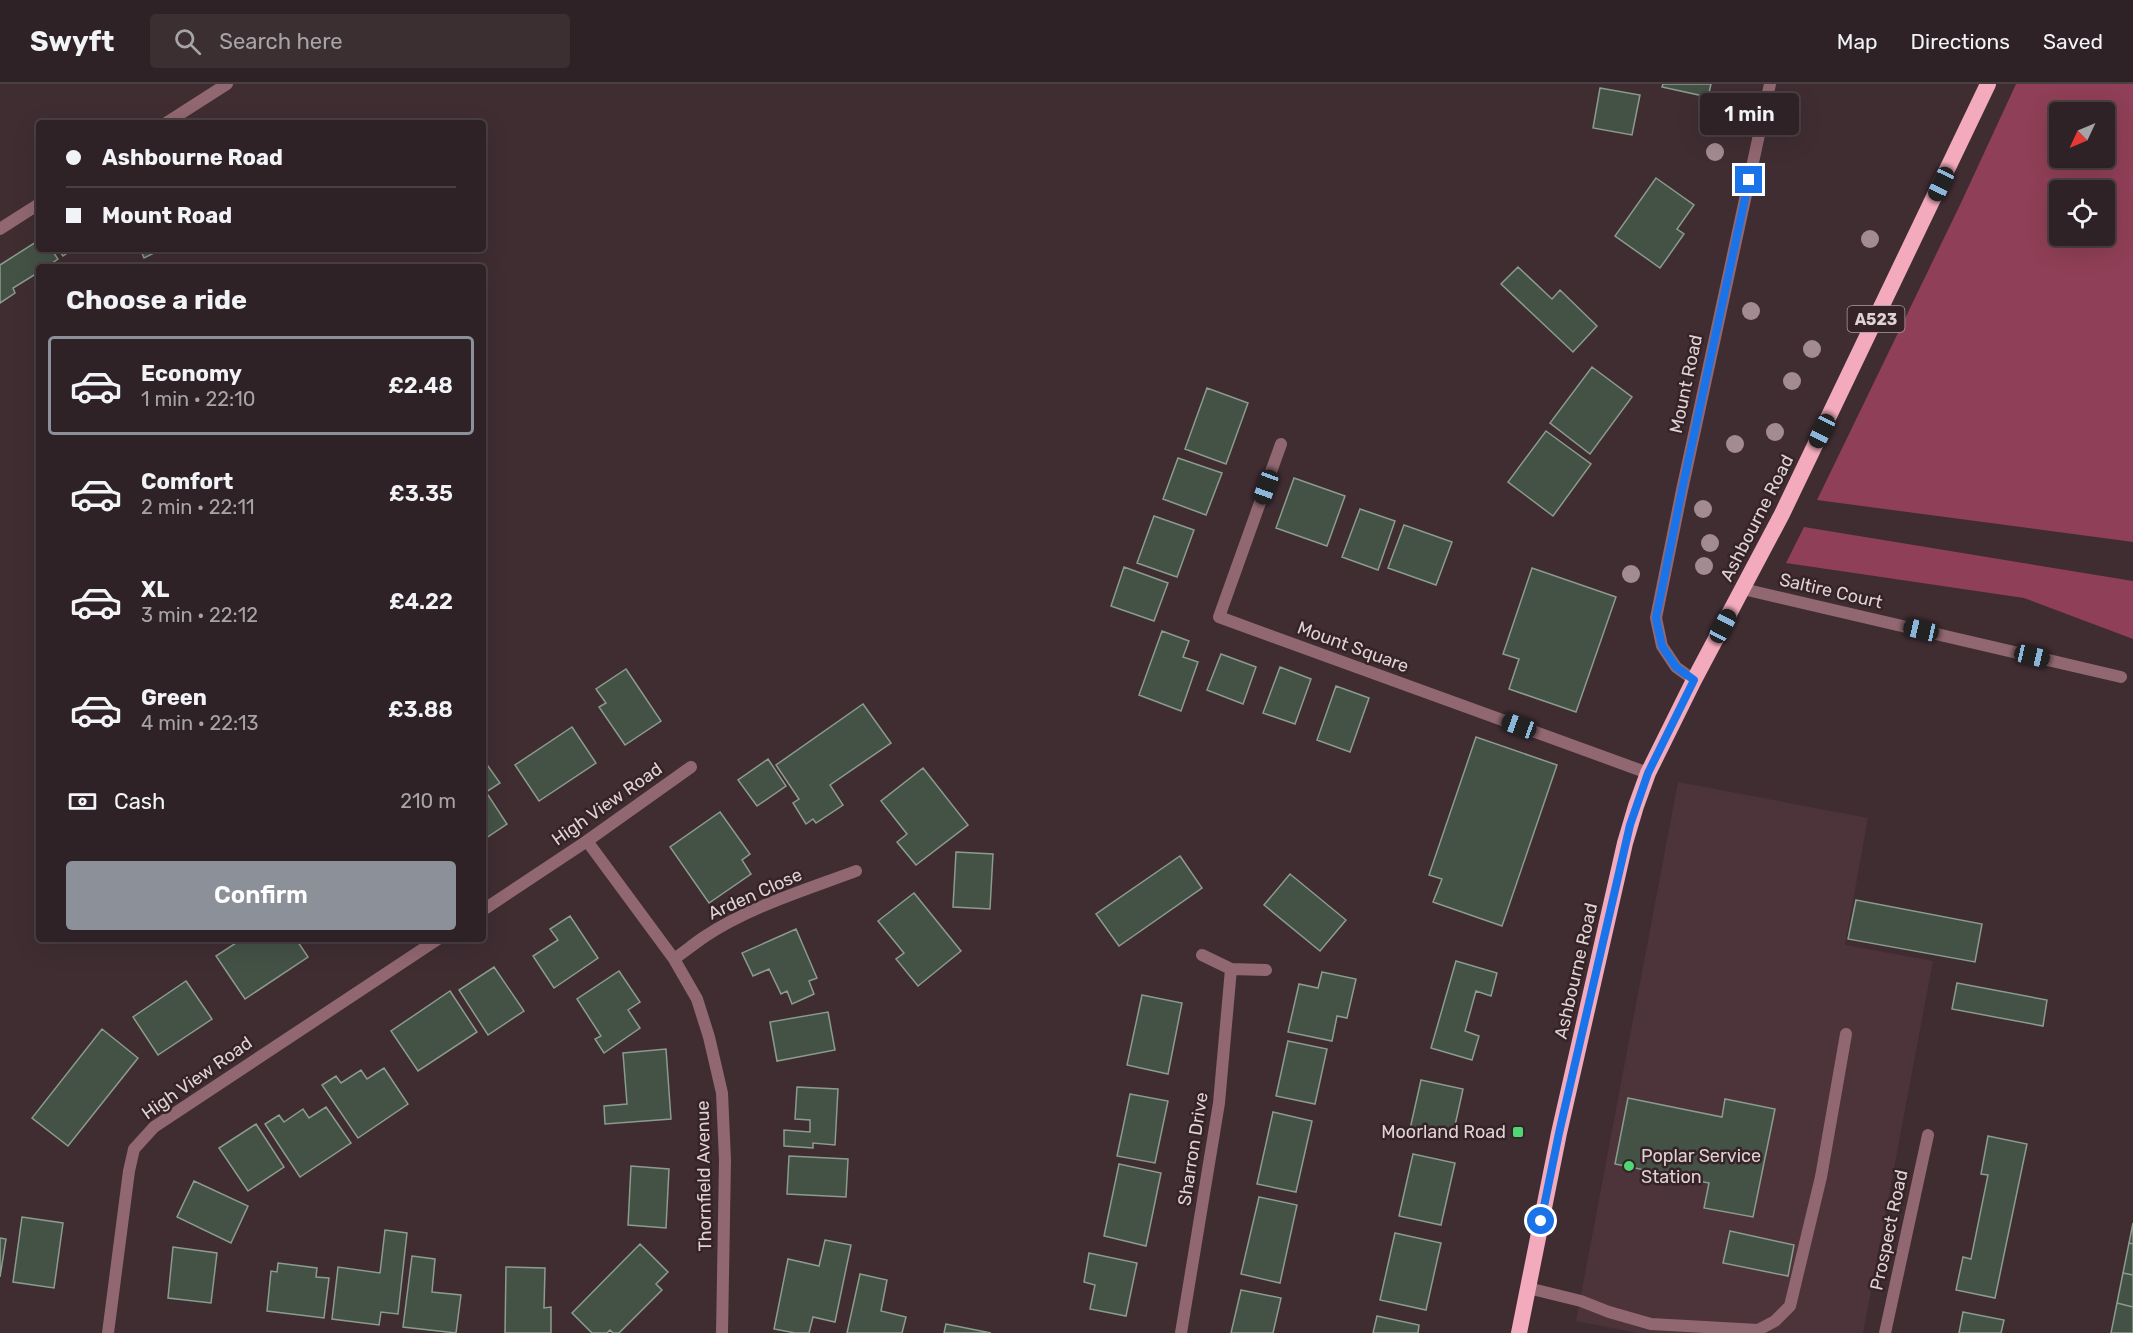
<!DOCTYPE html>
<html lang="en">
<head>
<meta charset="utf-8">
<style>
	body { margin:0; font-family:Rubik,sans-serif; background:#3b2f32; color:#f1f3f6; height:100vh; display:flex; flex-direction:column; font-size:22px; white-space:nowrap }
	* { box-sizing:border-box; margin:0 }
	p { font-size:20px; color:#a7a4a7 }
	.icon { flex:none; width:33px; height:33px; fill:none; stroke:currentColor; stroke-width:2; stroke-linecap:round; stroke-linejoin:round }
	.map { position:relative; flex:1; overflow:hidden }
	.panel { position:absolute; left:36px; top:180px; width:450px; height:678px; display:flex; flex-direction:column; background:#2f2226; border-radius:6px; box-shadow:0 6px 24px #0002,0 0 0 2px #4a3f43 }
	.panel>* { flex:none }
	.top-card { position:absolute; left:36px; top:36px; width:450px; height:132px; border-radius:6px; box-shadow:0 6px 24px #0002,0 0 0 2px #4a3f43; display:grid; align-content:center; height:132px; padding:0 30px; background:#2f2226 }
	.needle { width:39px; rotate:226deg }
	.tools { position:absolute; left:2049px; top:18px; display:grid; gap:12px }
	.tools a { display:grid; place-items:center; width:66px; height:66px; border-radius:6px; background:#2f2226; box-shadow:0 6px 24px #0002,0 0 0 2px #4a3f43; font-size:30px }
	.end { position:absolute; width:27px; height:27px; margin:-14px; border:8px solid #1a73e8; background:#fff; box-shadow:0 0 0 3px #fff }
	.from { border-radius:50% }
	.bubble { position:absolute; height:42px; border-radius:6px; background:#2f2226; box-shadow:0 6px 24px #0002,0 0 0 2px #4a3f43; font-size:20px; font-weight:600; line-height:42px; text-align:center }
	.car { position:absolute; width:18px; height:36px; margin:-18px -9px; border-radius:8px; box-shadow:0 0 4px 2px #0007; background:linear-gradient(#222 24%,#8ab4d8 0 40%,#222 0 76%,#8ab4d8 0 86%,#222 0) }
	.top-card b { display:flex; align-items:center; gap:21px; height:57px; font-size:22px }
	.top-card b+b { border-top:2px solid #4a3f43 }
	.top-card i { width:15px; height:15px; background:#f1f3f6 }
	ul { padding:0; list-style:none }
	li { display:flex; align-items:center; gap:18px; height:99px; margin:0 12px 9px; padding:0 18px; border:3px solid transparent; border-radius:6px }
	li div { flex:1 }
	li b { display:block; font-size:22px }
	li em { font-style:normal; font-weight:600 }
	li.selected { border-color:#8c9099 }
	li>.icon { width:54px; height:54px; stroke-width:1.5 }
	h2 { padding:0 30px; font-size:27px; line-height:72px }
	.pay { display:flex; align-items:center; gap:15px; height:66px; padding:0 30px; font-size:22px }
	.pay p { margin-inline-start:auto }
	.cta { display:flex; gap:12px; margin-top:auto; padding:12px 30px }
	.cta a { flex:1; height:69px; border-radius:6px; background:#8c9099; color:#fff; font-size:24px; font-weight:600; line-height:69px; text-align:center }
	header { display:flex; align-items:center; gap:36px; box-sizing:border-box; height:84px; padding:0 30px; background:#2f2226; border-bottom:2px solid #4a3f43 }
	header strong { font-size:28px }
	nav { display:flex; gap:33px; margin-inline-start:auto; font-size:21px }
	.search { width:420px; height:54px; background:#3b2f32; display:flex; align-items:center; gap:15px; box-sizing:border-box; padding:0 21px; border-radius:6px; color:#a7a4a7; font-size:22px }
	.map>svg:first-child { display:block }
	.built { fill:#4d343a }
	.green { fill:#8f3f57; fill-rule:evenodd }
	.building { fill:#445246; stroke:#8b9b8d; stroke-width:1.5 }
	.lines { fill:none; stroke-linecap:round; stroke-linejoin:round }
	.service { stroke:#916771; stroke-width:12 }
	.minor { stroke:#916771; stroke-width:12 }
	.trunk { stroke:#f3aabc; stroke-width:16 }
	.tree { fill:#a28b91 }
	.route { stroke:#1a73e8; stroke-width:8 }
	.poi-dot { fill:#4fd675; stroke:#352328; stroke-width:2 }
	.labels { text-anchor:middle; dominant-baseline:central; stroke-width:5; stroke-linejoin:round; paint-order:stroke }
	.shield { fill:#352328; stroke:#ab9ea1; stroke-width:1.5 }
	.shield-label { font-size:16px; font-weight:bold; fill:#ded2d5 }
	.street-label { font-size:18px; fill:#ded2d5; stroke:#352328 }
	.poi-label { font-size:18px; fill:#ded2d5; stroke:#352328; text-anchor:end }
</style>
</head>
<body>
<header>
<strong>Swyft</strong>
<div class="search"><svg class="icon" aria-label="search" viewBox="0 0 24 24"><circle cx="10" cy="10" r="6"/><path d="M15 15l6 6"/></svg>Search here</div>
<nav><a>Map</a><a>Directions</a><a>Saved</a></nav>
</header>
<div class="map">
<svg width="2133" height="1249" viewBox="0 0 2133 1249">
	<rect width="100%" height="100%" fill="#3f2d32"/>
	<path class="built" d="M1678,698L1868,734L1845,861L1933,877L1863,1249H1638L1576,1237Z"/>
	<path class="green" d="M2016,0H2133V458L1817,416L1960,121ZM2060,28H2104V74H2060ZM2060,106H2104V152H2060Z
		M1804,443L2133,497V555L2024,514L1786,479Z"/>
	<path class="building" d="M1663,0H1711L1708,13L1662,3Z
		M1600,4L1640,11L1632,51L1593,44Z
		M1656,94L1694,121L1677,145L1684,150L1660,184L1615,152Z
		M39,156V165H51L58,175L46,183H39V188L13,204L15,209L0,219V181Z
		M58,165H73L63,172Z
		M140,165H162L144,174Z
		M1518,183L1552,215L1560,206L1597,242L1573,268L1501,200Z
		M1592,283L1632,313L1590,370L1550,339Z
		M1207,304L1248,319L1226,380L1185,365Z
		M1546,347L1591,380L1553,432L1508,398Z
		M1178,374L1222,389L1206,431L1163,415Z
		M1294,394L1345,412L1327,462L1276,444Z
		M1360,425L1395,437L1378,486L1342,473Z
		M1154,432L1194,446L1177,493L1137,479Z
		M1404,441L1452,458L1436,501L1388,484Z
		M1124,483L1168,499L1154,537L1111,522Z
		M1532,484L1616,513L1576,628L1509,605L1519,575L1503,570Z
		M1162,547L1189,557L1183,573L1198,578L1181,627L1139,611Z
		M1221,570L1256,583L1243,620L1207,606Z
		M1280,583L1311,595L1295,640L1263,629Z
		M626,585L661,637L625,661L599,623L606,619L596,605Z
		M1336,602L1369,614L1350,668L1317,656Z
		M863,620L891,659L830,701L843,721L816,739L813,735L806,740L793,719L799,715L776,681Z
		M572,643L596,679L539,717L515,681Z
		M1476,653L1557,681L1502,842L1433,818L1442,795L1429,791Z
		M483,675L500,699L486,708L507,740L483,756Z
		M768,675L786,702L757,722L738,696Z
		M923,684L968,741L916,781L897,758L907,750L881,717Z
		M720,728L750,770L742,776L751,790L709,819L670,763Z
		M956,768L993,770L990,825L953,823Z
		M1180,772L1202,804L1119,862L1096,830Z
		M1290,790L1346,836L1320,867L1264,821Z
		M914,809L961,867L918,902L896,875L904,869L878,837Z
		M1856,816L1982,840L1975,878L1848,855Z
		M570,832L598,874L554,904L533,872L558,856L550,845Z
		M796,845L817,894L809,897L814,910L792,920L787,907L781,910L769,885L753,892L742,869Z
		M242,855H296L308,873L245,915L216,872Z
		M1456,877L1497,889L1491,912L1476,907L1465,947L1479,952L1472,976L1431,964Z
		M494,883L524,927L488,951L459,906Z
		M619,887L640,918L628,926L640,944L604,969L595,955L601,952L577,915Z
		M1322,888L1356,895L1347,934L1337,932L1332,957L1288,948L1299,900L1318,904Z
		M186,897L212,935L158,971L133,933Z
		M1957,899L2047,916L2043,942L1952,925Z
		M450,907L477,948L418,987L391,947Z
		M1142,911L1182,919L1168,990L1127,981Z
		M828,928L835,966L777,977L770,938Z
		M102,945L138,974L68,1062L32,1034Z
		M1288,957L1327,965L1315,1020L1276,1012Z
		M666,965L671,1035L605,1040L604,1022L627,1020L623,969Z
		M384,984L408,1020L358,1054L322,1001L336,992L341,999L361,986L367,995Z
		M1421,996L1463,1005L1452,1055L1410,1045Z
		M797,1003L838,1005L835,1061L813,1059V1064L784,1062V1046L810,1048V1036L795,1035Z
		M1130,1010L1168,1017L1155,1079L1117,1072Z
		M1628,1014L1722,1033L1725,1015L1775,1025L1753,1133L1704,1124L1709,1099L1615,1080Z
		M326,1023L351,1059L300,1093L265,1040L279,1031L284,1038L303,1025L309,1034Z
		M1273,1028L1312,1037L1296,1108L1257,1100Z
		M256,1040L284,1083L248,1107L219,1064Z
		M1988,1052L2027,1060L1995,1214L1956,1206L1963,1173L1971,1175L1988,1091L1981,1090Z
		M1413,1070L1455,1079L1441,1141L1399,1132Z
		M789,1072L848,1075L846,1113L787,1110Z
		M1119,1080L1161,1089L1146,1162L1104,1152Z
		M631,1082L669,1085L666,1144L628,1141Z
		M194,1097L248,1122L231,1159L177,1133Z
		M1259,1113L1297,1121L1280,1199L1241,1190Z
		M22,1133L63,1139L54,1204L13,1198Z
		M2133,1139V1160L2129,1159Z
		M385,1146L407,1149L398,1230L381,1228L379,1241L332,1235L338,1183L380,1189Z
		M1730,1147L1794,1161L1788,1192L1723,1179Z
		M1395,1149L1441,1159L1426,1226L1380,1216Z
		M0,1154L6,1155L0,1193Z
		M825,1156L851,1161L835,1238L813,1233L809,1249H795L774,1245L788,1175L819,1182Z
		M2129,1159L2133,1160V1191L2123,1189Z
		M640,1160L668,1188L656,1200L662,1206L619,1249H613L610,1246L607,1249H592L572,1229Z
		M173,1163L217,1169L211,1219L168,1214Z
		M1089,1169L1137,1179L1126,1232L1090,1225L1095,1201L1084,1198Z
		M412,1172L435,1175L432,1208L461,1211L456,1249L403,1243Z
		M278,1179L317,1184L316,1193L329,1194L324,1234L267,1227L271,1187L277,1188Z
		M506,1183L545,1184L544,1224L551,1223V1249H505Z
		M2123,1189L2133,1191V1223L2117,1219Z
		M860,1190L887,1196L881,1227L906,1233L902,1249H847Z
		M1241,1206L1281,1214L1273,1249H1231Z
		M2117,1219L2133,1223V1249H2111Z
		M1963,1228L2004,1236L2001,1249H1959Z
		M1377,1232L1419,1241L1418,1249H1373Z
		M946,1240L991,1249H944Z"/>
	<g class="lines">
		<path class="service" d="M1528,1204L1581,1217L1609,1228L1651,1240L1758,1246L1775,1237L1790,1222L1821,1093L1846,950"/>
		<path class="minor" d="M166,39L227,0
			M0,145L39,120
			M1281,360L1219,533L1648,689
			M1743,505L2121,593
			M1694,596L1676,583L1662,562L1656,534L1682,406L1770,0
			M587,757L674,875L697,915L709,953L722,1009L725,1076L722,1249
			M483,826L587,757L691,683
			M1202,871L1231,885L1266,886
			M674,875C684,868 694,860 704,853C749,823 805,806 856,787
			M108,1249L129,1087L134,1065L154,1043L438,855
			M1181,1249L1219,1019L1231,885
			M1885,1249L1928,1051"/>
		<path class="trunk" d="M1519,1249L1559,1049L1625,759L1636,722L1648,689L1694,596L1782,430L1988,0"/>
	</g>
	<g class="tree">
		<circle cx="1715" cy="68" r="9"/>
		<circle cx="1870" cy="155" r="9"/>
		<circle cx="1751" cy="227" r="9"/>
		<circle cx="1812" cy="265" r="9"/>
		<circle cx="1792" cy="297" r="9"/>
		<circle cx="1775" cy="348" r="9"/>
		<circle cx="1735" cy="360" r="9"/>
		<circle cx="1703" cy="425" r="9"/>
		<circle cx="1710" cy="459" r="9"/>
		<circle cx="1704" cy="482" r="9"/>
		<circle cx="1631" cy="490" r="9"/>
	</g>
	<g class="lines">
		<path class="route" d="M1541,1137L1559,1049L1630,741L1648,689L1694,596L1676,583L1662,562L1656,534L1682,406L1749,96"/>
	</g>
	<g class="poi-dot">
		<rect x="1512" y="1042" width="12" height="12" rx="3"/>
		<circle cx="1629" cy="1082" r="6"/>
	</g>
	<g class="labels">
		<rect class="shield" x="1847.5" y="222" width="57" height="26" rx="4.5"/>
		<g class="shield-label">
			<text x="1876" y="235">A523</text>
		</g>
		<g class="street-label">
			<text transform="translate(1686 300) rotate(-78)">Mount Road</text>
			<text transform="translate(1757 434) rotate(-63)">Ashbourne Road</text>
			<text transform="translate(1831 507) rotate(13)">Saltire Court</text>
			<text transform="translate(1353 563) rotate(20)">Mount Square</text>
			<text transform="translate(607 720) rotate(-35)">High View Road</text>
			<text transform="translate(755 810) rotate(-24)">Arden Close</text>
			<text transform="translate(1576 887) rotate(-77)">Ashbourne Road</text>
			<text transform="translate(197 994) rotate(-35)">High View Road</text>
			<text transform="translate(1193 1065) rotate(-81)">Sharron Drive</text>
			<text transform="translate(704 1092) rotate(-91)">Thornfield Avenue</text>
			<text transform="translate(1889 1146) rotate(-78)">Prospect Road</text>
		</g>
		<g class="poi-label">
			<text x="1506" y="1048">Moorland Road</text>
			<text x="1641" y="1072" text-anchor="start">Poplar Service<tspan x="1641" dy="21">Station</tspan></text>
		</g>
	</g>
</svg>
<div class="tools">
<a><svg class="needle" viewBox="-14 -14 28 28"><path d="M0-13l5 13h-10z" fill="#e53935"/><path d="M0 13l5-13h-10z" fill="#a7a4a7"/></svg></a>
<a><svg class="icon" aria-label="locate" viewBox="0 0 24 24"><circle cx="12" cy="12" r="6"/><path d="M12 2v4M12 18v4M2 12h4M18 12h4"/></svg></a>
</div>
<i class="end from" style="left:1541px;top:1137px"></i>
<i class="end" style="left:1749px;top:96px"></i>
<div class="bubble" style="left:1700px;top:9px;width:99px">1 min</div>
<i class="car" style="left:1941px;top:100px;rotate:205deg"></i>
<i class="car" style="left:1822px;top:347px;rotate:206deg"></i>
<i class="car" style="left:1266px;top:403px;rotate:200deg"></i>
<i class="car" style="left:1723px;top:542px;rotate:28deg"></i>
<i class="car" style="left:1921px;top:546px;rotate:283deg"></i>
<i class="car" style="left:2032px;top:572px;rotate:103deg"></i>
<i class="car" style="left:1519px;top:642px;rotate:290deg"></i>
<div class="top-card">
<b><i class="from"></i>Ashbourne Road</b>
<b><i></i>Mount Road</b>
</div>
<section class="panel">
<h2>Choose a ride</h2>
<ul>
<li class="selected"><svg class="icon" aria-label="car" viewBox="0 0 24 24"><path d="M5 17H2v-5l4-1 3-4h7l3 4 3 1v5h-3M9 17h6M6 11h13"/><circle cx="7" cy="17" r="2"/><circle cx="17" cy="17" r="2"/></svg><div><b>Economy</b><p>1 min · 22:10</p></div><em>£2.48</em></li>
<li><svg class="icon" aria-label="car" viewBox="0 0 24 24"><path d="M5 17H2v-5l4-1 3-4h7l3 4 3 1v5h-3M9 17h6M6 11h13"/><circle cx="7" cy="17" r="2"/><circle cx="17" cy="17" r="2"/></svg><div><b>Comfort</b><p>2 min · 22:11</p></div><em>£3.35</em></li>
<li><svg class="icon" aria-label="car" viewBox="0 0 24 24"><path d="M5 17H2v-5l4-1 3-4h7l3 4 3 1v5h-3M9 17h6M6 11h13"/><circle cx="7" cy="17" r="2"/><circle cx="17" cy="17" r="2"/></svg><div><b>XL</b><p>3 min · 22:12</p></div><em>£4.22</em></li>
<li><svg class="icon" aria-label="car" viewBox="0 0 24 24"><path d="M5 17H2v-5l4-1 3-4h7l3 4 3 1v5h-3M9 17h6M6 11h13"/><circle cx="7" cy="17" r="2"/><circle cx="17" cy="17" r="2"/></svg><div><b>Green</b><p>4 min · 22:13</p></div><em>£3.88</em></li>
</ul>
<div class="pay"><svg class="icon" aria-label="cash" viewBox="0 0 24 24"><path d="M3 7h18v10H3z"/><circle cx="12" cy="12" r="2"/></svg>Cash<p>210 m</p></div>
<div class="cta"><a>Confirm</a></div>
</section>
</div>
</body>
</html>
